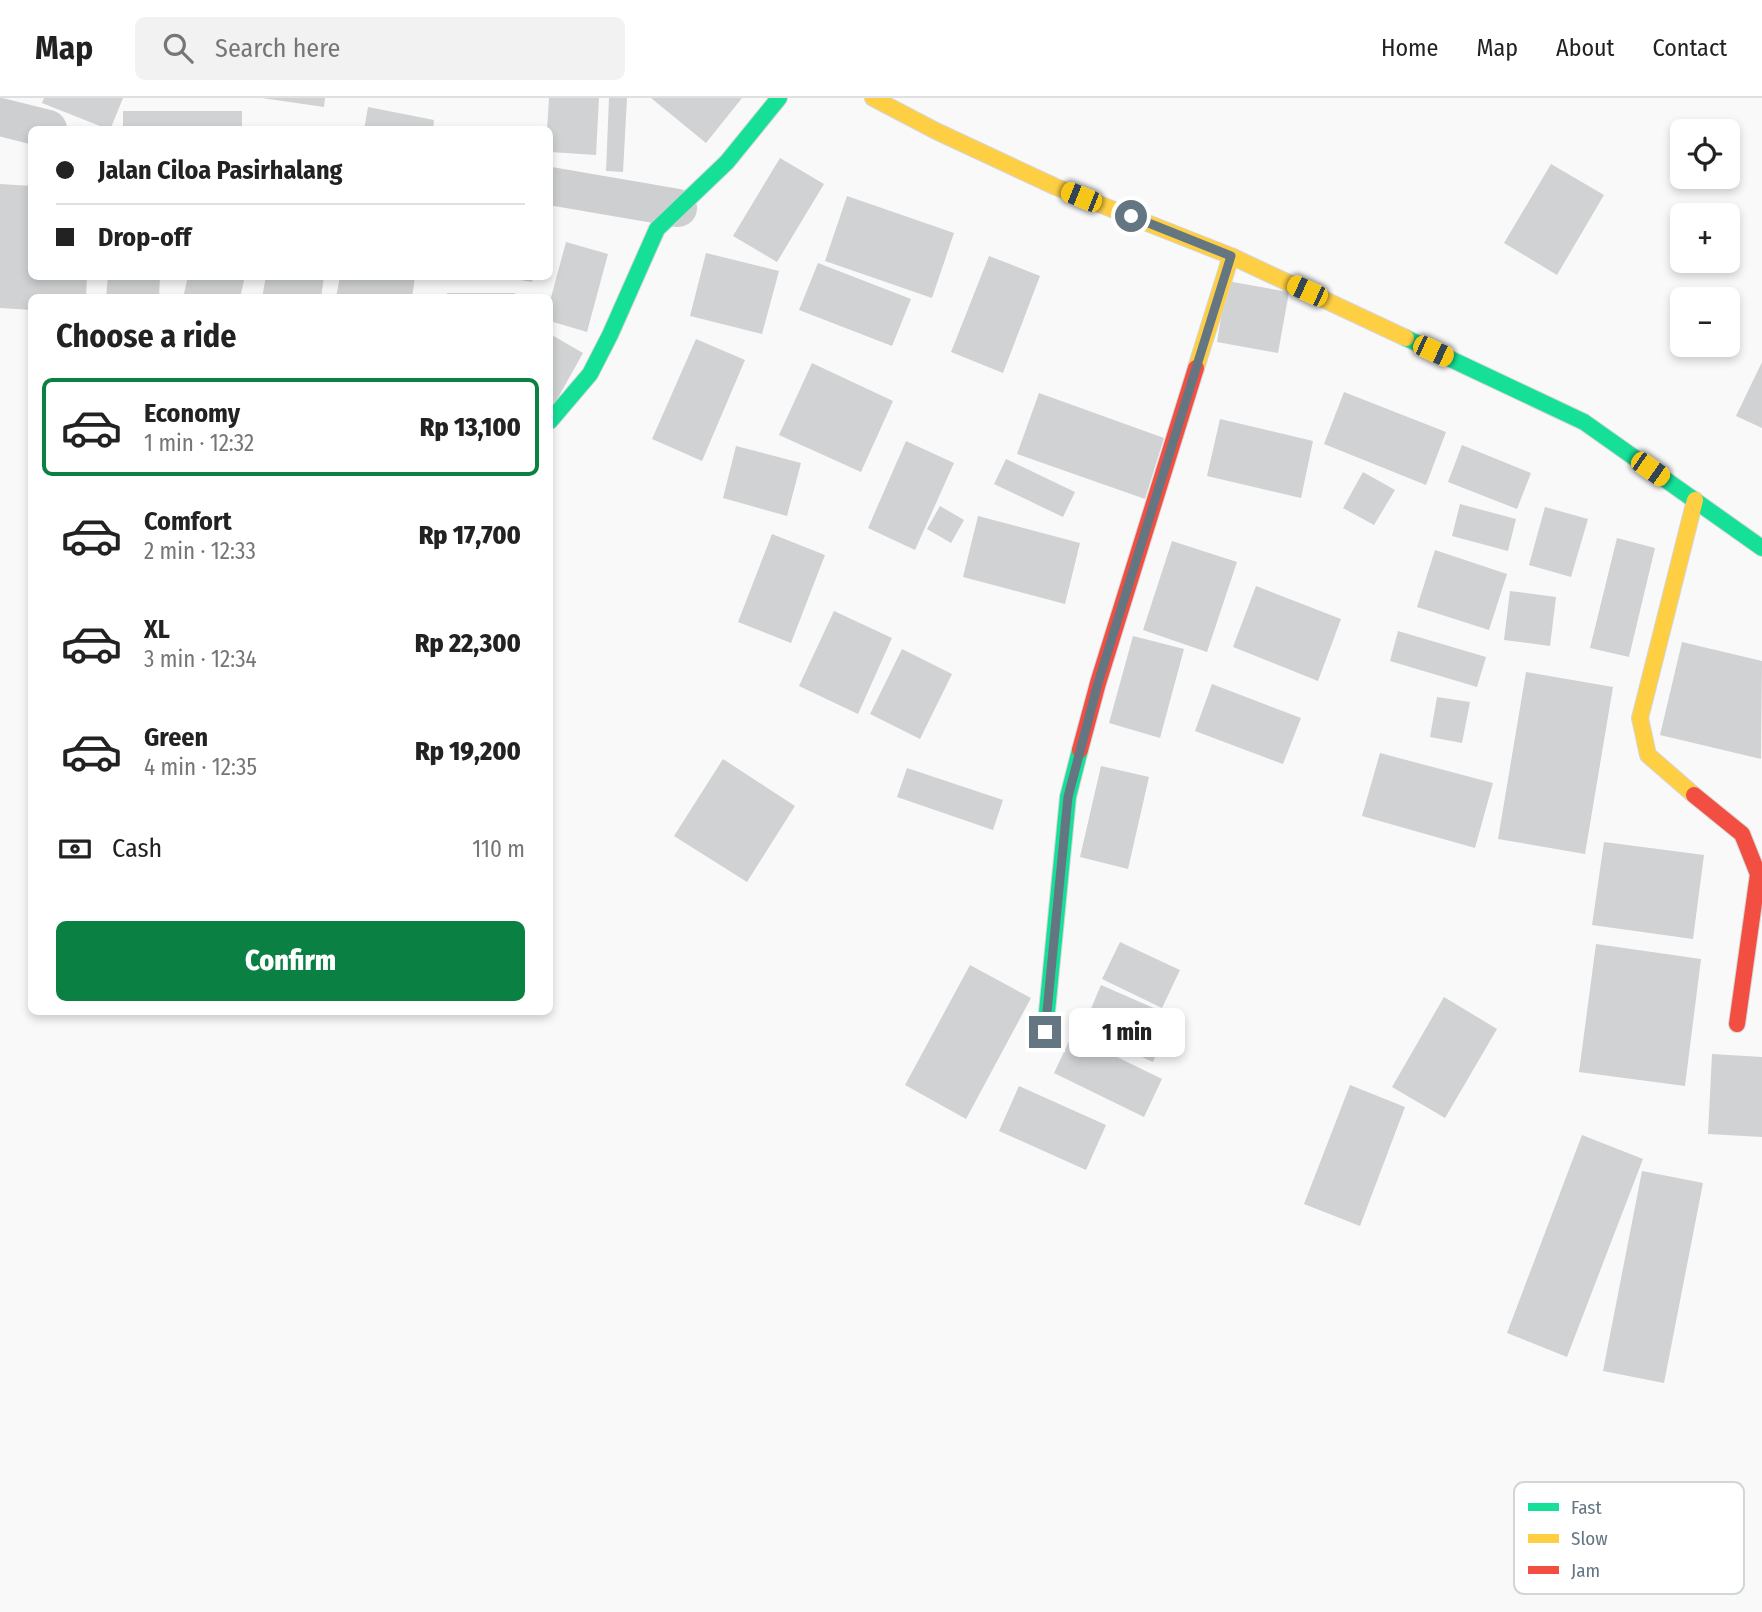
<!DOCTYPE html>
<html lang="en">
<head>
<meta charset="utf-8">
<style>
	body { margin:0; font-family:"Fira Sans Condensed",sans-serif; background:#f2f2f2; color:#222; height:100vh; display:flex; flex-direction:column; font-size:26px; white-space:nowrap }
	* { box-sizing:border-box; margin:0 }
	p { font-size:23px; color:#767676 }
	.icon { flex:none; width:38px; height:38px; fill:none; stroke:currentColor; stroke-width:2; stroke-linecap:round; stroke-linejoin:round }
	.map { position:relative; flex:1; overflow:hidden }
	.sheet { position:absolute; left:28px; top:196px; width:525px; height:721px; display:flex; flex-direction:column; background:#fff; border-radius:10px; box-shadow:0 4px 10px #0003 }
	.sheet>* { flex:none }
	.top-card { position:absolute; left:28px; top:28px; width:525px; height:154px; border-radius:10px; box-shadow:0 4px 10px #0003; display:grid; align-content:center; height:154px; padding:0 28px; background:#fff }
	.tools { position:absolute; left:1670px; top:21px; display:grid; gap:14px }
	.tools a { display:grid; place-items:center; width:70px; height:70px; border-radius:10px; background:#fff; box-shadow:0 4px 10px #0003; font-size:35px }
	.end { position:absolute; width:32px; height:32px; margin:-16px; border:9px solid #657683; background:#fff; box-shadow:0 0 0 4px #fff }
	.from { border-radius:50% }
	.bubble { position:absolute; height:49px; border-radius:10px; background:#fff; box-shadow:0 4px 10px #0003; font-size:23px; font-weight:800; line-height:49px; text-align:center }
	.car { position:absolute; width:21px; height:42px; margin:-21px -10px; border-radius:9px; box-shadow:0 0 5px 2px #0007; background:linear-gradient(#f5c518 24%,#345 0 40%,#f5c518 0 76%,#345 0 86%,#f5c518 0) }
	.top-card b { display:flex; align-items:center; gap:24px; height:66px; font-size:26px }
	.top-card b+b { border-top:2px solid #e0e0e0 }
	.top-card i { width:18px; height:18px; background:#222 }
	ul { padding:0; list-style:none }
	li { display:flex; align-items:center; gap:21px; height:98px; margin:0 14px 10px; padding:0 14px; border:4px solid transparent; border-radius:10px }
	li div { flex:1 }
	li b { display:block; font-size:26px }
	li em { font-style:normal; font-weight:800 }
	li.on { border-color:#0b8043 }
	li>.icon { width:63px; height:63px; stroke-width:1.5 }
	h2 { padding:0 28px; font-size:32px; line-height:84px }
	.pay { display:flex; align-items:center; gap:18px; height:77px; padding:0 28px; font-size:26px }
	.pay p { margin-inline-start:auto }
	.primary-button { display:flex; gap:14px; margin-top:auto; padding:14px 28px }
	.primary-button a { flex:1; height:80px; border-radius:10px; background:#0b8043; color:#fff; font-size:28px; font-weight:800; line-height:80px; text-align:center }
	header { display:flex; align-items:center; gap:42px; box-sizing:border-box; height:98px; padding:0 35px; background:#fff; border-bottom:2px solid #e0e0e0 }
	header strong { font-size:33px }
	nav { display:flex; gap:38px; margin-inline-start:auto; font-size:24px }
	.search { width:490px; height:63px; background:#f2f2f2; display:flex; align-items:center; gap:18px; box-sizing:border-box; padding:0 24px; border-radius:10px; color:#767676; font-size:26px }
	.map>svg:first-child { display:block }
	.building { fill:#d0d2d3 }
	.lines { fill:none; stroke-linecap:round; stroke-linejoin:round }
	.fast-casing { stroke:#d5d6d7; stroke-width:18 }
	.slow-casing { stroke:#d5d6d7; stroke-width:18 }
	.jam-casing { stroke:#d5d6d7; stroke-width:18 }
	.street { stroke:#cecfd0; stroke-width:38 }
	.fast { stroke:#16e098; stroke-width:16 }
	.slow { stroke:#ffcf43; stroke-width:16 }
	.jam { stroke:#f24e42; stroke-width:16 }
	.route { stroke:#657683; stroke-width:9 }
	.key { fill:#fff; stroke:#d1d6da; stroke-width:2 }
	.key-label { font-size:19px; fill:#657683 }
</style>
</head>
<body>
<header>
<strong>Map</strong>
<div class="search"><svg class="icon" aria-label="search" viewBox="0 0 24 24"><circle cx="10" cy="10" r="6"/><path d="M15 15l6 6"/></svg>Search here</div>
<nav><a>Home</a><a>Map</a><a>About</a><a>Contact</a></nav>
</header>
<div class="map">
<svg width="1762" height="1514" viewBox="0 0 1762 1514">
	<rect width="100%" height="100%" fill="#f9f9f9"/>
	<path class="building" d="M44,0H123L110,32L42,5Z
		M262,0H325L324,9Z
		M549,0H599L596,57L550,54V32H547Z
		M609,0H627L623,74L606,73Z
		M651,0H742L706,45Z
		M368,9L434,22L433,32H364Z
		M123,13H242V32H123Z
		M266,28L315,29V32H265Z
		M780,60L824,86L777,164L733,138Z
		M1551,66L1604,97L1557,177L1504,145Z
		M0,86L32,88V178H87L86,200H32V212L0,210Z
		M847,98L954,135L932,200L825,163Z
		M566,144L608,156L587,234L550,223V203Z
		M706,155L779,173L762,236L690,218Z
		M989,158L1040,178L1003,275L951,254Z
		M818,165L911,201L892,248L799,212Z
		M108,178H160L159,200H106Z
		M188,178H245L240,200H183Z
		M266,178H324L321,200H262Z
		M340,178H410L415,179L412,200H336Z
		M496,178H533L532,184Z
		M1227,183L1289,194L1278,255L1217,244Z
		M447,195H515V200H447Z
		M550,236L583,255L550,314Z
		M696,241L745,262L702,363L652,341Z
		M1762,264V330L1736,318Z
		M812,265L893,303L861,374L779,337Z
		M1344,294L1446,334L1426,387L1324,346Z
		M1039,295L1164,340L1145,401L1017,356Z
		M1220,321L1313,343L1301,400L1207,378Z
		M906,343L954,365L915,452L868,430Z
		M1462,347L1531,375L1517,411L1448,384Z
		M736,348L801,365L787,418L723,400Z
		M1006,361L1075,394L1063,419L994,386Z
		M1363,374L1395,392L1374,427L1343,410Z
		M1460,406L1516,421L1508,453L1452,438Z
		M940,408L964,422L951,445L927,431Z
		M1545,409L1588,421L1571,479L1529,467Z
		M978,418L1080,445L1065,506L963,479Z
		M772,436L825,457L791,545L738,524Z
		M1617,440L1655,450L1629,559L1590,550Z
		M1172,443L1237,464L1207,554L1143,532Z
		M1435,452L1507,476L1489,532L1417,509Z
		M1256,488L1341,521L1318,583L1233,549Z
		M1510,493L1556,499L1550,548L1504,542Z
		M834,513L892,540L858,616L799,588Z
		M1398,533L1486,559L1477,589L1390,563Z
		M1133,538L1184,551L1160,640L1109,625Z
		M1682,544L1762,563L1761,661L1660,637Z
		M902,551L952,576L920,641L870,616Z
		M1526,574L1613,589L1585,756L1498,741Z
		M1212,586L1301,620L1283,666L1195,633Z
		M1437,599L1470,604L1462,645L1430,639Z
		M1380,655L1493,685L1475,750L1362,718Z
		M723,661L795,708L747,784L674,738Z
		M1101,668L1149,679L1128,771L1080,759Z
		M907,670L1003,702L993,732L897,699Z
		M1604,744L1704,757L1693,841L1592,827Z
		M1120,844L1180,872L1162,910L1102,881Z
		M1596,846L1701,861L1685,988L1579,974Z
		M970,867L1031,900L966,1021L905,987Z
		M1101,887L1172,918L1153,964L1082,932Z
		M1444,899L1497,931L1445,1020L1392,989Z
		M1072,937L1162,981L1144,1019L1054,975Z
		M1712,956L1762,959V1039L1708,1036Z
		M1350,987L1405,1009L1360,1128L1304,1106Z
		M1019,988L1106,1027L1086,1072L999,1033Z
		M1582,1037L1643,1061L1567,1259L1507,1235Z
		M1642,1073L1703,1085L1664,1285L1603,1273Z"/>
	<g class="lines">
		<g class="fast-casing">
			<path id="fast" d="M1406,240L1584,324L1762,450
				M550,323L590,276L610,237L657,131L727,64L779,0
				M1045,934L1068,699L1080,652"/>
		</g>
		<g class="slow-casing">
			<path id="slow" d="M873,0L936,33L1056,89L1231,158L1406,240
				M1196,270L1231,158
				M1694,697L1648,657L1640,620L1695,402"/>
		</g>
		<g class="jam-casing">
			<path id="jam" d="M1080,652L1098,585L1196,270
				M1694,697L1742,736L1758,776L1737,926"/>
		</g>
		<path class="street" d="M0,19L48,31
			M550,88L678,110"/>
		<use href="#fast" class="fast"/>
		<use href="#slow" class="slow"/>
		<use href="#jam" class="jam"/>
	</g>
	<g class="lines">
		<path class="route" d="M1045,934L1068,699L1098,585L1231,158L1131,118"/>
	</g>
	<rect x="1514" y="1384" width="230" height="112" rx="10" class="key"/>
	<rect x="1528" y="1405" width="31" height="8" fill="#16e098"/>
	<rect x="1528" y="1436" width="31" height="9" fill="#ffcf43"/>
	<rect x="1528" y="1468" width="31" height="8" fill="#f24e42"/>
	<g class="key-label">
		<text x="1571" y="1416">Fast</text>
		<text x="1571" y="1447">Slow</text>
		<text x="1571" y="1479">Jam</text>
	</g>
</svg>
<div class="tools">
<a><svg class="icon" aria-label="locate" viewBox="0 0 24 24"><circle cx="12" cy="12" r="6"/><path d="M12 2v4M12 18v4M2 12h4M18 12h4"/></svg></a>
<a>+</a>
<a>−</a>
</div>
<i class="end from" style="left:1131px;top:118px"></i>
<i class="end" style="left:1045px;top:934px"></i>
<div class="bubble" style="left:1069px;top:910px;width:116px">1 min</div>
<i class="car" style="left:1081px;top:99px;rotate:292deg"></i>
<i class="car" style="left:1307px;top:193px;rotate:295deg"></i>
<i class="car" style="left:1433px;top:253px;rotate:115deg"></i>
<i class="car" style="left:1650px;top:371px;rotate:125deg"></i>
<div class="top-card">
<b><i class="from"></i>Jalan Ciloa Pasirhalang</b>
<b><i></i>Drop-off</b>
</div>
<section class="sheet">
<h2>Choose a ride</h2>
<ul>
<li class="on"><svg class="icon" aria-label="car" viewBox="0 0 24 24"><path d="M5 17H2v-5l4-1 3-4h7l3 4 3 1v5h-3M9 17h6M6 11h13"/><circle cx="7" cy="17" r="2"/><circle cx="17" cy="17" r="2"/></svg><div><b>Economy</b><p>1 min · 12:32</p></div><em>Rp 13,100</em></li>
<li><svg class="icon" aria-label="car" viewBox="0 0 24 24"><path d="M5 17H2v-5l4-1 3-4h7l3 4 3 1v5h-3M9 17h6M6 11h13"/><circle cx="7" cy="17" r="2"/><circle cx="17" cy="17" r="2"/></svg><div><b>Comfort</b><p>2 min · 12:33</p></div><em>Rp 17,700</em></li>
<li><svg class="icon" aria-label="car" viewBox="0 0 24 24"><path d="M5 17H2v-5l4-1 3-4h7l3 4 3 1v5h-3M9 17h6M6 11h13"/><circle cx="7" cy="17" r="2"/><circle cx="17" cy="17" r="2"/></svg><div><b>XL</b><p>3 min · 12:34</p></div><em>Rp 22,300</em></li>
<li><svg class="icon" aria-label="car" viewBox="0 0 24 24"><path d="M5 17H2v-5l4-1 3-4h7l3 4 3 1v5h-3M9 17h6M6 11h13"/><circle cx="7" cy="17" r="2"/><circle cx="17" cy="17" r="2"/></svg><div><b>Green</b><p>4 min · 12:35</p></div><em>Rp 19,200</em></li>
</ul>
<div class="pay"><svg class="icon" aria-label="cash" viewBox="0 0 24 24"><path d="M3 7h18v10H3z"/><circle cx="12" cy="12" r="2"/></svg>Cash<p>110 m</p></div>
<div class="primary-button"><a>Confirm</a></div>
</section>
</div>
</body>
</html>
